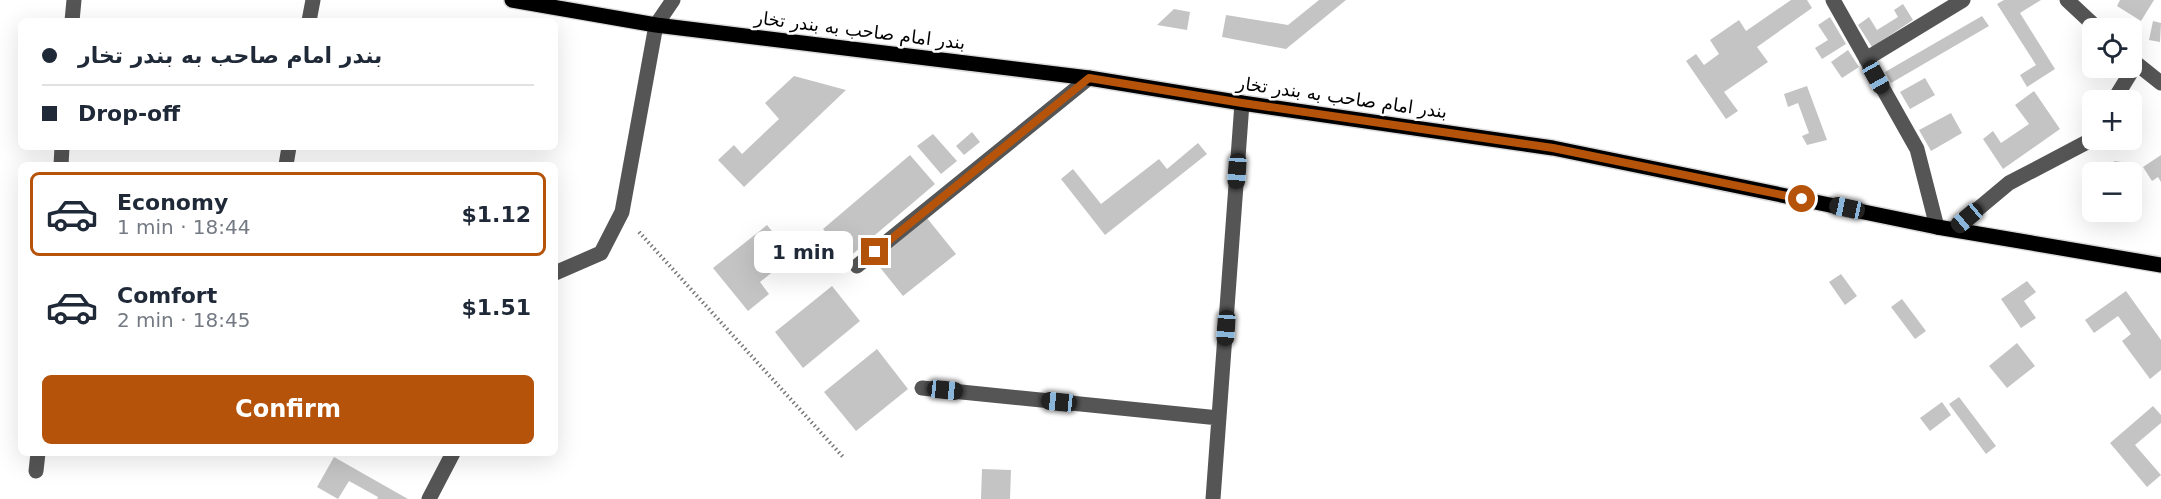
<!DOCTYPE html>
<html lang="en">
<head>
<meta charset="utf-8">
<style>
	body { margin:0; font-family:"DejaVu Sans","Noto Sans Arabic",sans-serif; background:#f6f6f7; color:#1f2937; height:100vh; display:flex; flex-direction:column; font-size:22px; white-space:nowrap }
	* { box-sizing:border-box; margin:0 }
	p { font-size:20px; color:#747a83 }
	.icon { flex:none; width:33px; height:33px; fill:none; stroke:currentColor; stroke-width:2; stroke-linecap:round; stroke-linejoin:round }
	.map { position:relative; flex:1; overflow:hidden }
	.drawer { position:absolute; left:18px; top:162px; width:540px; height:294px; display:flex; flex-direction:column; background:#fff; border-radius:9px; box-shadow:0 6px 24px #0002 }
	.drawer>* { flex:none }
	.banner { position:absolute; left:18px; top:18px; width:540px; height:132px; border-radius:9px; box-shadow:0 6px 24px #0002; display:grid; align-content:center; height:132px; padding:0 24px; background:#fff }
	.buttons { position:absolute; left:2082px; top:18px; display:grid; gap:12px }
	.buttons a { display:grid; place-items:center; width:60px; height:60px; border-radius:9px; background:#fff; box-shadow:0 6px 24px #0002; font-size:30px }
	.end { position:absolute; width:27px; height:27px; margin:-14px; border:8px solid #b45309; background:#fff; box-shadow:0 0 0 3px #fff }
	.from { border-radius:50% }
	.bubble { position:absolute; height:42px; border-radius:9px; background:#fff; box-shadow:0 6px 24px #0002; font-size:20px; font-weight:700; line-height:42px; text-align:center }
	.car { position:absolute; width:18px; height:36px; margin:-18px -9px; border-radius:8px; box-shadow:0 0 4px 2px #0007; background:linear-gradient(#222 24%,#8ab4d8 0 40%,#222 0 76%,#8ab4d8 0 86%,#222 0) }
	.banner b { display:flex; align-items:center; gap:21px; height:57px; font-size:22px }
	.banner b+b { border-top:2px solid #e0e1e3 }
	.banner i { width:15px; height:15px; background:#1f2937 }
	ul { padding:10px 0 0; list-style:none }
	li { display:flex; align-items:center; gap:18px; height:84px; margin:0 12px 9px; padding:0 12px; border:3px solid transparent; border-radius:9px }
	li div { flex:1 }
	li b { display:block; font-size:22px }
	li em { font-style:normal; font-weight:700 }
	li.current { border-color:#b45309 }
	li>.icon { width:54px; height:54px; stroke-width:1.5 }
	.action { display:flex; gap:12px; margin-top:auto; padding:12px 24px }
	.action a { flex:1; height:69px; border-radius:9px; background:#b45309; color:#fff; font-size:24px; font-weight:700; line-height:69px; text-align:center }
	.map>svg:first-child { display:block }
	.building { fill:#c4c4c4 }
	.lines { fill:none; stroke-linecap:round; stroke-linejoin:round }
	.major-casing { stroke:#dbdbdb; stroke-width:18 }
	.path { stroke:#777; stroke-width:4; stroke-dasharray:1.5 3; stroke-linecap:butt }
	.minor { stroke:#555; stroke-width:15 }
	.major { stroke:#000; stroke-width:15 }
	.route { stroke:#b45309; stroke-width:8 }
	.labels { text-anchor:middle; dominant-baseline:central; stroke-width:5; stroke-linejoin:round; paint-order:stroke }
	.street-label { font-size:18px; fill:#000; stroke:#fff }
</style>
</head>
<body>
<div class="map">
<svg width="2161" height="499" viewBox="0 0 2161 499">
	<rect width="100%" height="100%" fill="#fff"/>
	<path class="building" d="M1319,0H1346L1286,49L1222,37L1226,15L1288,25Z
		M1791,0H1807L1812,8L1757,47L1768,62L1724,92L1738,111L1726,119L1686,61L1696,54L1704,65L1719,54L1710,40L1739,20L1746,31Z
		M2004,0H2041L2020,13L2055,69L2027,87L2020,75L2036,65L1997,4Z
		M2120,0H2154L2141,21L2117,6Z
		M1903,4L1913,20L1872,47L1858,25L1869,17L1877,30L1898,17L1894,10Z
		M1174,9L1190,12L1187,30L1157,25Z
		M1982,16L1989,26L1891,83L1885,72Z
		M1830,17L1846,44L1822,59L1815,48L1828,40L1818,25Z
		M2153,21L2161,23L2160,42L2149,40Z
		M1848,50L1859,67L1842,78L1831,62Z
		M794,76L846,90L744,187L718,160L734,145L742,154L779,119L765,103Z
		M1925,78L1935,95L1910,109L1900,92Z
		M1807,86L1827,140L1807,145L1802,136L1809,133L1798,103L1788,107L1784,94Z
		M2034,91L2060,129L2003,169L1983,139L1993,131L2001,143L2029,124L2015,105Z
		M1951,113L1962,133L1931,151L1919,130Z
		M972,132L980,142L964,155L956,146Z
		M933,134L957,161L941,174L917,146Z
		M1198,143L1207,154L1105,235L1061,179L1073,169L1101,204L1159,159L1167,169Z
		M910,155L935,184L848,258L823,229Z
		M2161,155V182L2158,177L2152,181L2143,167Z
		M2114,161L2130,163L2129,172H2113Z
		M927,218L956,254L903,296L874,260Z
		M767,225L792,256L760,282L769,294L748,311L713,268Z
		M1841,274L1857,296L1845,305L1829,282Z
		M2027,281L2036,292L2024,301L2036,318L2021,328L2001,299Z
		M832,286L860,321L803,368L775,332Z
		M2126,291L2161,340V370L2150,379L2122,341L2131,334L2118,316L2094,333L2085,320Z
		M1902,299L1926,331L1915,339L1891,307Z
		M2017,343L2035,366L2007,388L1989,366Z
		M877,349L908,389L856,431L824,392Z
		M1959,397L1996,446L1986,454L1949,404Z
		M1942,402L1951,415L1930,431L1920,418Z
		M2153,406L2161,415V423L2135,445L2161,475L2147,487L2110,443Z
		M334,457L408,499H377L378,497L349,481L338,499L317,487Z
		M982,469L1011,470L1010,499H981Z"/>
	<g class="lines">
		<g class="major-casing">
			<path id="major" d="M512,0L656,25L1089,78L1242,103L1553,148L1937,227L2161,265"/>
		</g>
		<path class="path" d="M639,232L844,458"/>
		<path class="minor" d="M1833,0L1917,149L1937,227
			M2067,0L2097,28
			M72,21L74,0
			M309,21L313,0
			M1866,59L1963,0
			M2132,60L2161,83
			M2114,100L2136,64
			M61,165L62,147
			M286,165L289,147
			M1954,229L2009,183L2089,141L2092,135
			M857,266L1089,78
			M555,273L601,253L622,212L656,25L673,0
			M922,388L1219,418
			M36,471L38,453
			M429,499L453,453
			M1213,499L1242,103"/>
		<use href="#major" class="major"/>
	</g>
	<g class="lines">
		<path class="route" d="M875,252L1089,78L1242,103L1553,148L1802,199"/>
	</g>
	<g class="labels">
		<g class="street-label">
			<text transform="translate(860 30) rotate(7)">بندر امام صاحب به بندر تخار</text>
			<text transform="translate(1342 97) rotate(8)">بندر امام صاحب به بندر تخار</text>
		</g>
	</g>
</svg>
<div class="buttons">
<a><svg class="icon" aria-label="locate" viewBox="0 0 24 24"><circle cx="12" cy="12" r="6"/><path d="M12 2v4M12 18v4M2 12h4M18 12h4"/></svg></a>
<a>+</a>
<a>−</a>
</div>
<i class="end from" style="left:1802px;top:199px"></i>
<i class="end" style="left:875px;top:252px"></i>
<div class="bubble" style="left:754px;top:231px;width:99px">1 min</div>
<i class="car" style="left:1876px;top:77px;rotate:151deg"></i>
<i class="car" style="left:1237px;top:171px;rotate:184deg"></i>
<i class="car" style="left:1847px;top:208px;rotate:282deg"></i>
<i class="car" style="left:1967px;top:218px;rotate:230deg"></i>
<i class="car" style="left:1226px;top:328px;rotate:184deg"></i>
<i class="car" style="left:945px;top:390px;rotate:96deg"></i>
<i class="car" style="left:1059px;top:402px;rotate:276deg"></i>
<div class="banner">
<b><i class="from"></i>بندر امام صاحب به بندر تخار</b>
<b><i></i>Drop-off</b>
</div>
<section class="drawer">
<ul>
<li class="current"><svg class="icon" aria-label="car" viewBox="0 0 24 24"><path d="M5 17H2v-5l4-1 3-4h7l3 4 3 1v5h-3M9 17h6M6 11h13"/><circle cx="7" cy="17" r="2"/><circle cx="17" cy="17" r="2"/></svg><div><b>Economy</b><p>1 min · 18:44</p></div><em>$1.12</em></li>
<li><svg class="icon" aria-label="car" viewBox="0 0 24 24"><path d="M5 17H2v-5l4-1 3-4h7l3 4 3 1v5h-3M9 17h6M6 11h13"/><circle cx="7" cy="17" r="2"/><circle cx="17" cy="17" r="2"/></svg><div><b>Comfort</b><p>2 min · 18:45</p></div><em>$1.51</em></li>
</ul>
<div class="action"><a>Confirm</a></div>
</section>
</div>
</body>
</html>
